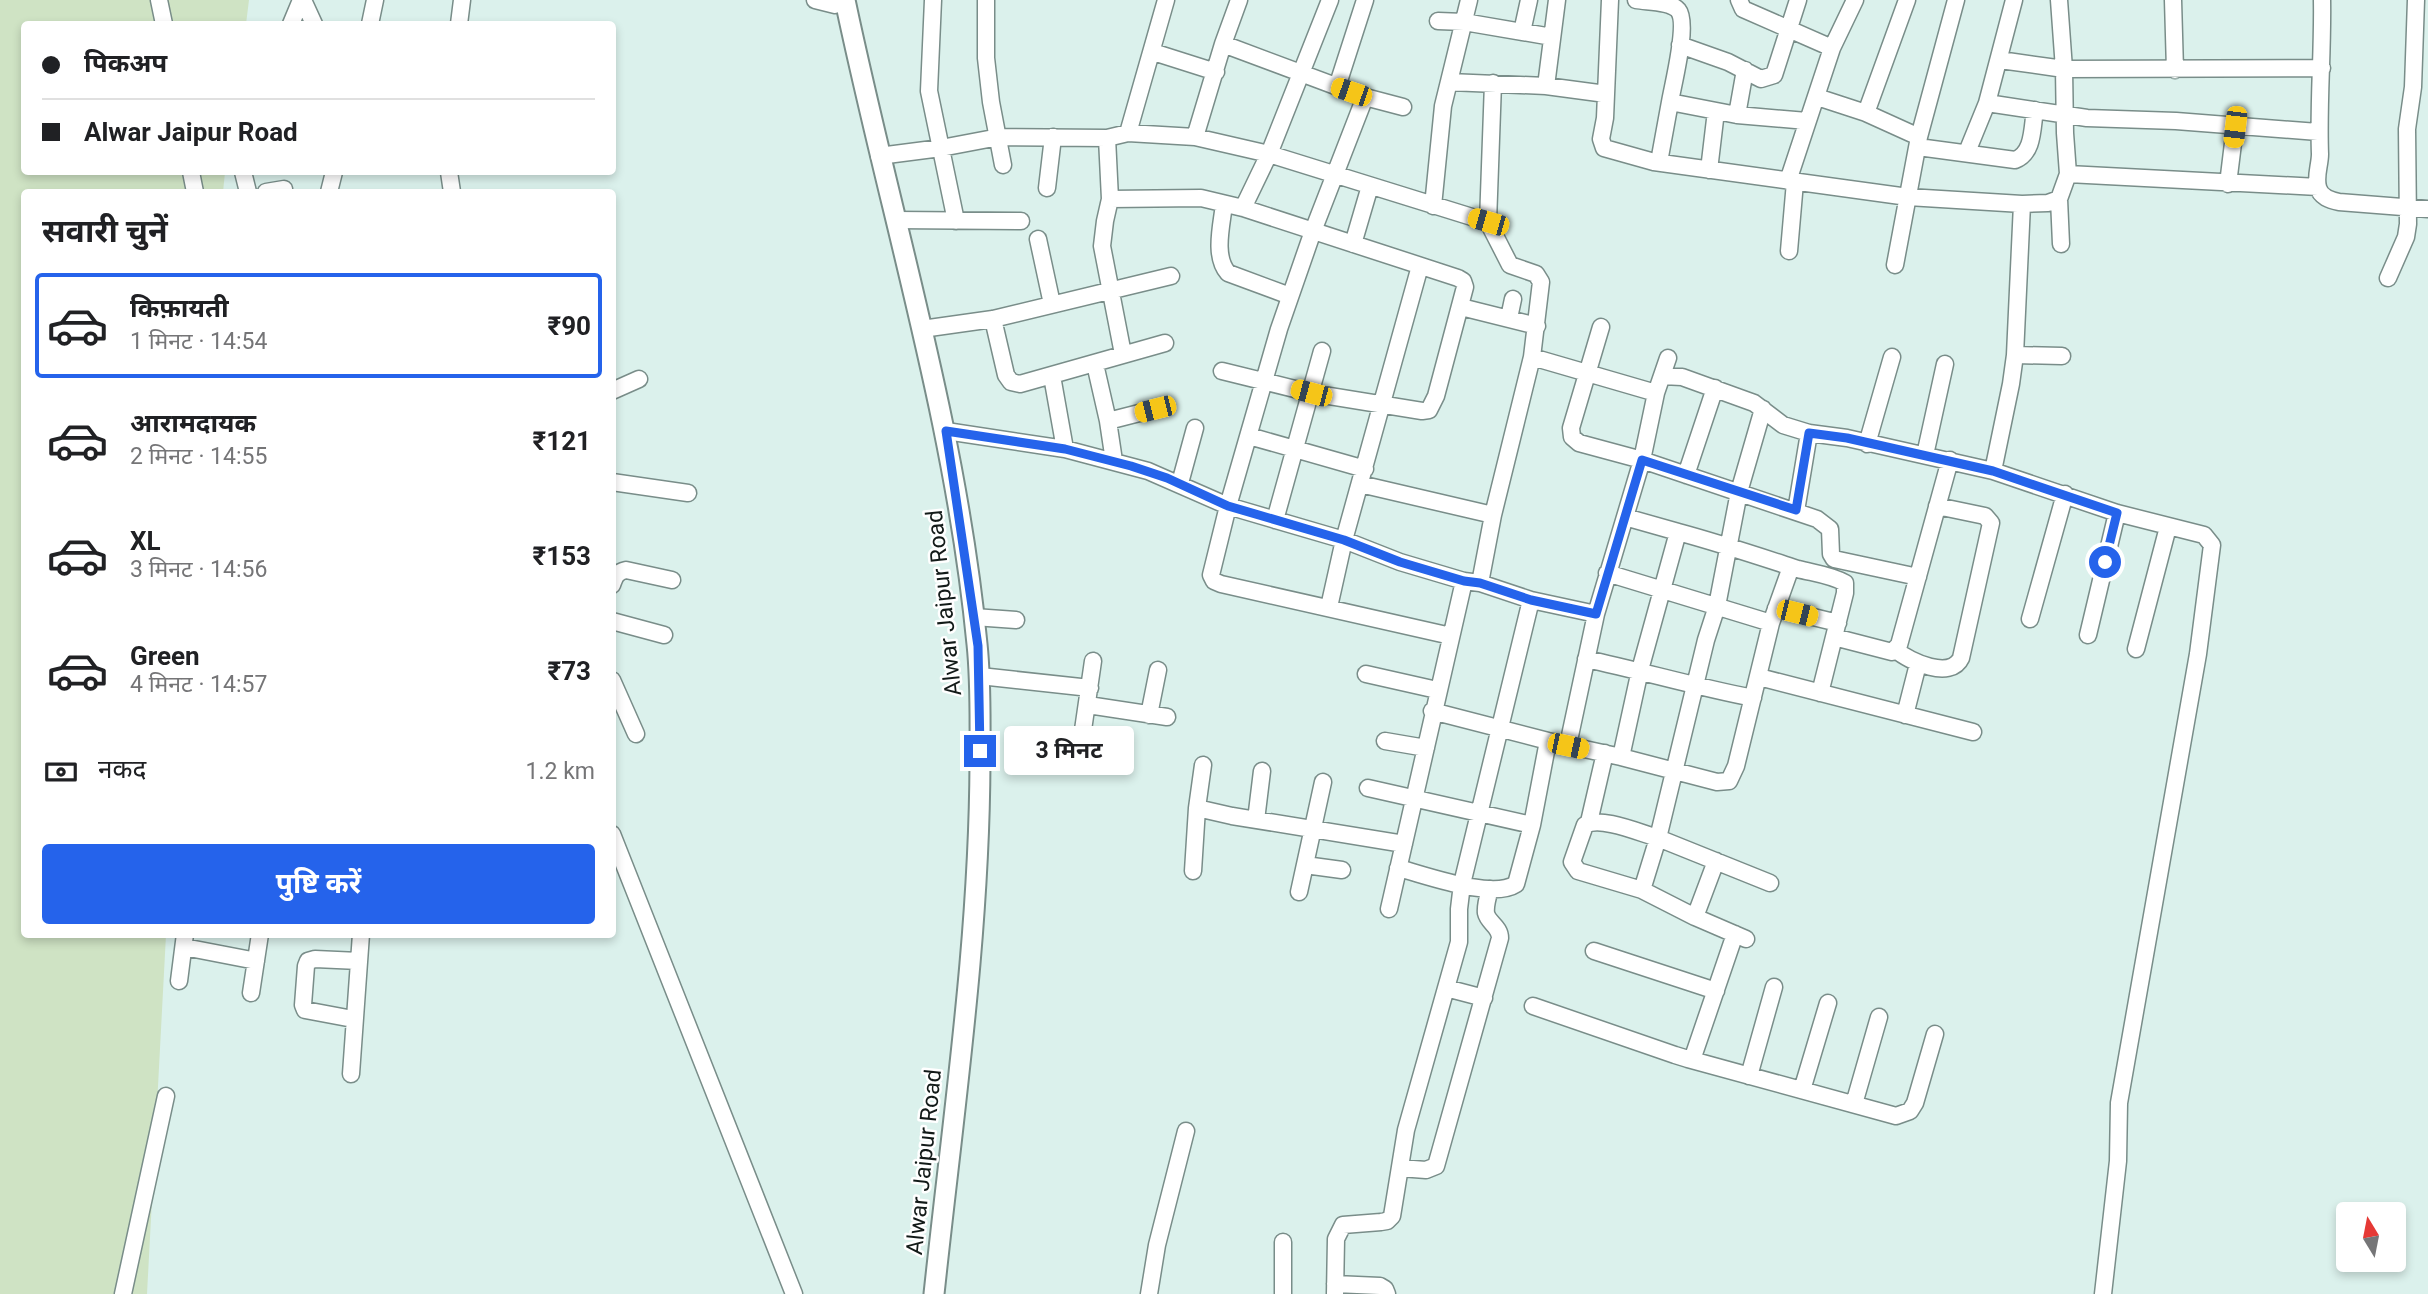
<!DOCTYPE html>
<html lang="hi">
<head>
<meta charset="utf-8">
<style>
	body { margin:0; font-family:Roboto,"Noto Sans Devanagari",sans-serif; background:#f6f6f6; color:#202124; height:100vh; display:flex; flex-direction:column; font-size:26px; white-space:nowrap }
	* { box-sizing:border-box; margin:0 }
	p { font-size:23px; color:#757577 }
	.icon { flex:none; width:38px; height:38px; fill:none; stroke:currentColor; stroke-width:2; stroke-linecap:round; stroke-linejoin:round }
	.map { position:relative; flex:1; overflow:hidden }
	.details { position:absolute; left:21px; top:189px; width:595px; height:749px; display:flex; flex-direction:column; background:#fff; border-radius:7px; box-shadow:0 4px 10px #0003 }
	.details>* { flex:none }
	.hud { position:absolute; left:21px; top:21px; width:595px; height:154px; border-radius:7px; box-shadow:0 4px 10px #0003; display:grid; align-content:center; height:154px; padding:0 21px; background:#fff }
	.needle { width:46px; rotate:350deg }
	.tools { position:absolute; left:2336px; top:1202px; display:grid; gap:14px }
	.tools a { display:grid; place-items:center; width:70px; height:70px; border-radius:7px; background:#fff; box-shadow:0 4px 10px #0003; font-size:35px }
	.end { position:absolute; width:32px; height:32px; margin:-16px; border:9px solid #2563eb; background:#fff; box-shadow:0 0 0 4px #fff }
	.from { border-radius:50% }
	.bubble { position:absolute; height:49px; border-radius:7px; background:#fff; box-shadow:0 4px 10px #0003; font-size:23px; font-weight:700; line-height:49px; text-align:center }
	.car { position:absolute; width:21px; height:42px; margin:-21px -10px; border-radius:9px; box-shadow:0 0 5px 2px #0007; background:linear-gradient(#f5c518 24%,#345 0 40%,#f5c518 0 76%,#345 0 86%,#f5c518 0) }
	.hud b { display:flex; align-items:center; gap:24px; height:66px; font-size:26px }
	.hud b+b { border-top:2px solid #e0e0e0 }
	.hud i { width:18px; height:18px; background:#202124 }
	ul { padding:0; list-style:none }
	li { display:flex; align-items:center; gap:21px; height:105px; margin:0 14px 10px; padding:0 7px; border:4px solid transparent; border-radius:7px }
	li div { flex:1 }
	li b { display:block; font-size:26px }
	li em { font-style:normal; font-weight:700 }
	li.current { border-color:#2563eb }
	li>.icon { width:63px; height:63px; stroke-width:1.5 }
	h2 { padding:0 21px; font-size:32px; line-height:84px }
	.pay { display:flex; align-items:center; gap:18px; height:77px; padding:0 21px; font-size:26px }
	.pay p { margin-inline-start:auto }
	.cta { display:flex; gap:14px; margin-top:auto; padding:14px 21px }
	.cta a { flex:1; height:80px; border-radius:7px; background:#2563eb; color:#fff; font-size:28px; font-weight:700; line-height:80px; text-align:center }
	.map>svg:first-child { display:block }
	.green { fill:#cfe3c4 }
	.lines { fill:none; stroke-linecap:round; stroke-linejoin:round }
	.minor-casing { stroke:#798d89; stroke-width:19 }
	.major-casing { stroke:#798d89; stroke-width:23 }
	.minor { stroke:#fff; stroke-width:16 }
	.major { stroke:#fff; stroke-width:19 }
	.route { stroke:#2563eb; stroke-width:9 }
	.labels { text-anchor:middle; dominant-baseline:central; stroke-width:5; stroke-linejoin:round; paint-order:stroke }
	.street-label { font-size:23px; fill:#121a18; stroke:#fff }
</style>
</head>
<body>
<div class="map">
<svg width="2428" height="1294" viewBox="0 0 2428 1294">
	<rect width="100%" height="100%" fill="#dbf1ec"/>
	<path class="green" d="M0,0H249L246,24H24V172H225L223,192H24V934L166,935L147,1294H0Z"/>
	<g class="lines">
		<g class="minor-casing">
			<path id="minor" d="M159,0L164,24
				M303,0L314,24
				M815,0L835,5
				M933,0L929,91L956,221
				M986,0V58L991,102L1003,165
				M1610,0L1605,118L1601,139L1604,148L1654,162L1908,197L2022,204L2048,203L2059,199L2068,174L2065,133L2064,69L2059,0
				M1636,0C1648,2 1670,1 1678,10C1689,23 1673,84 1670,102L1737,115L1807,121
				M1739,0L1743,9L1832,48
				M2173,0L2175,70
				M2322,0C2323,51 2318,103 2320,154C2320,165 2315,176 2318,187C2320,197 2330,200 2339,202L2428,209
				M1438,21L1464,22L1552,37
				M291,24L301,0
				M370,24L375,0
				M459,24L462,0
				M1522,32L1529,0
				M1223,44L1365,97L1403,107
				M1680,45L1728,62L1761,79L1774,75L1798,0
				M1153,52L1216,72
				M2000,60L2064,69L2322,68
				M1449,82L1546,86L1606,94
				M1546,86L1557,0
				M1337,87L1365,0
				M1365,97L1313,231L1279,329L1228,506L1211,575L1214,581L1221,584L1451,636
				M1817,97L1866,113L1919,137
				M1987,103L2087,118L2176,121L2318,132
				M1866,113L1907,0
				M1737,115L1745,70
				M1128,133L1166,0
				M1195,137L1223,44L1239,0
				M1107,138L1110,199L1105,221L1102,246L1123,354
				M1918,147L2015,160C2034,153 2032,127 2035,110
				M1967,152L1987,103L2014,0
				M879,156L941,148L999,137L1107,138L1128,133L1195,137L1269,154L1488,222
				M1659,162L1670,102
				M1709,170L1716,111
				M191,172L195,192
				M243,172L248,192
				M449,172L452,192
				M2068,174L2318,187
				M1788,181L1832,48L1855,0
				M2228,184L2235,127
				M1047,188L1053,137
				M266,192L284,189
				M329,192L334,172
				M1110,199L1201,198L1243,208L1458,278L1463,281L1465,287L1436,396L1429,410L1422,411L1311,393L1222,371
				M2059,199L2061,244
				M1224,204C1222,224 1213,256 1228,273L1290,296
				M1433,206L1443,106L1469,0
				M1243,208L1269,154L1330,0
				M895,220L1021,221
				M1038,239L1052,304
				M1353,244L1370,186
				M1789,251L1795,182
				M1895,265L1919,137L1956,0
				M2388,278L2406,237L2408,224L2407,129L2413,87L2416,0
				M1461,307L1537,326
				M1509,318L1513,299
				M993,319L1006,375L1011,382L1020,384L1165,343
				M1601,327L1571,428L1572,437L1579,443L1642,460L1817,519L1830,529L1831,554L1834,559L1918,577
				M922,329L993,319L1171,276
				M2015,355L2062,356
				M1532,357L1656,393
				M1095,364L1108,421L1114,461
				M1052,376L1065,449
				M1662,376L1682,377L1754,403L1783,425L1809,433L1847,438L1993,471L2117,513L2204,535L2212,545L2198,654L2119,1103L2118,1161L2103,1294
				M612,391L639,379
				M1108,421L1155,409
				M946,431L1065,449L1148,471L1228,506L1344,540L1400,562L1464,581L1480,583L1531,600L1596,614
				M1249,436L1365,469
				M1867,444L1892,357
				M1925,455L1945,364
				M1993,471L2011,384L2015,355L2022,204
				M1686,475L1715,388
				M612,482L688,493
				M1180,483L1195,428
				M1360,484L1493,515
				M1796,511L1809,433
				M1625,517L1678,532
				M1275,520L1322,351
				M1607,573L1771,623
				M1480,583L1493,515L1532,357L1541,282L1536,274L1510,265L1488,222L1493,83
				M612,585C615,576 617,572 626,570L672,580
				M1329,607L1344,540L1420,266
				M1776,608L1838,623
				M974,617L1016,620
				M2030,619L2065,494
				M612,621L664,635
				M2088,635L2117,513
				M1834,637L1892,652L1899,645L1950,460
				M2136,649L2168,527
				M1896,650C1910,662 1951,680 1961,658L1991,523L1985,516L1937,506
				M1586,659C1642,671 1696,687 1753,698
				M1366,674L1437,690
				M980,676L1090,688
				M1759,677L1973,732
				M612,680L636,734
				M1088,705L1167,717
				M1432,711L1548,741L1621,757L1717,782L1729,781L1736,766L1771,623L1791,567
				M1149,715L1158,670
				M1905,715L1918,664
				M1083,730L1093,661
				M1385,741L1426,748
				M1568,745L1596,614L1642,460L1656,393L1668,358
				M1621,757L1640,670L1678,532C1719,543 1758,556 1798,569C1813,573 1831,575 1845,583V593L1820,693
				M1368,788L1532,825
				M1197,808L1232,816L1404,844
				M1256,820L1262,771
				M1589,822L1605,753
				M612,834L794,1294
				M1305,865L1342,870
				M1398,868C1426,875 1492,900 1516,884L1532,825L1548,741
				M1193,871L1197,808L1203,765
				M1642,890L1578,871L1572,862L1585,825C1601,816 1640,833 1658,838L1706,640L1717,606L1739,492L1763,409
				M1299,892L1323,782
				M1389,909L1464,581
				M1695,917L1716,861
				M1746,939L1695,917L1642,890L1658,838L1770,883
				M184,947L256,961
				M1594,951L1716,991
				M179,981L185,934
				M1446,988L1484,998
				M251,993L260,934
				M1533,1006L1675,1055L1688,1059L1693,1057L1735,934
				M353,1019L305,1010L303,1005L306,966L308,961L315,959L359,961
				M1688,1059L1896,1116L1910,1111L1915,1103L1935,1034
				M351,1074L361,934
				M1749,1076L1774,987
				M1802,1090L1828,1003
				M1854,1104L1879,1017
				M1400,1168L1426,1170L1436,1166L1500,938C1500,926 1488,923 1486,913C1485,906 1488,896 1490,889
				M1335,1284L1380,1286L1385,1289L1387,1294
				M123,1294L166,1096
				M1149,1294L1157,1245L1186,1131
				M1283,1294V1242
				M1335,1294L1336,1239L1343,1225L1381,1222L1387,1221L1392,1216L1406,1130L1459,942V909L1462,884L1531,600"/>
		</g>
		<g class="major-casing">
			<path id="major" d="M845,0C890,215 956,425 977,644C981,682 980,719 980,756C980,936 953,1115 934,1294"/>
		</g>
		<use href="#minor" class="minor"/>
		<use href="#major" class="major"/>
	</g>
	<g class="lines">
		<path class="route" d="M980,751L978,646L946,431L1065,449L1131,466L1167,478L1228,506L1344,540L1400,562L1464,581L1480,583L1531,600L1596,614L1642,460L1796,510L1809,433L1847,438L1993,471L2117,513L2105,562"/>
	</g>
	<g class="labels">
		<g class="street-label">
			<text transform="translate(944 603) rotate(-96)">Alwar Jaipur Road</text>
			<text transform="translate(924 1162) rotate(-84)">Alwar Jaipur Road</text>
		</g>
	</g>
</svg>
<div class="tools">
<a><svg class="needle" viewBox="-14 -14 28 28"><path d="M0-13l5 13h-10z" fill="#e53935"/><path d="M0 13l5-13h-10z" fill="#757577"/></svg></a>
</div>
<i class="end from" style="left:2105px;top:562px"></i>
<i class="end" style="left:980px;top:751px"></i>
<div class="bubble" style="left:1004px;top:726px;width:130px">3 मिनट</div>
<i class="car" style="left:1351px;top:92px;rotate:289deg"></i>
<i class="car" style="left:2235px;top:127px;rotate:187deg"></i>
<i class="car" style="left:1488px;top:222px;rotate:286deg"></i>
<i class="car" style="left:1311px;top:393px;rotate:285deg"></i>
<i class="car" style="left:1155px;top:409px;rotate:256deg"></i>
<i class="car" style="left:1797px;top:613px;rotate:104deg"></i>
<i class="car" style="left:1568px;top:746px;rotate:102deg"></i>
<div class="hud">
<b><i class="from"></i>पिकअप</b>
<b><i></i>Alwar Jaipur Road</b>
</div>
<section class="details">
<h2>सवारी चुनें</h2>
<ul>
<li class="current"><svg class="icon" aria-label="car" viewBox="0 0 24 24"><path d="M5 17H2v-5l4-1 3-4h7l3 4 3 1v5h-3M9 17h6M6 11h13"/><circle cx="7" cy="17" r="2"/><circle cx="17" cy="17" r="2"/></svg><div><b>किफ़ायती</b><p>1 मिनट · 14:54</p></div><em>₹90</em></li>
<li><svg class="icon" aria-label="car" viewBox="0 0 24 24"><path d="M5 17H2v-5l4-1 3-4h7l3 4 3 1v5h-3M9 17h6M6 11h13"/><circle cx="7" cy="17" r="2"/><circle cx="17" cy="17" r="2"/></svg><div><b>आरामदायक</b><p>2 मिनट · 14:55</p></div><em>₹121</em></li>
<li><svg class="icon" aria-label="car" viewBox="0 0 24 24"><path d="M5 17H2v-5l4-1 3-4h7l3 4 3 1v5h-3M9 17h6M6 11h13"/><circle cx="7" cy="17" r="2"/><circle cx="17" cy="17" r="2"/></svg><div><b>XL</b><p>3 मिनट · 14:56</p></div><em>₹153</em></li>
<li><svg class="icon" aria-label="car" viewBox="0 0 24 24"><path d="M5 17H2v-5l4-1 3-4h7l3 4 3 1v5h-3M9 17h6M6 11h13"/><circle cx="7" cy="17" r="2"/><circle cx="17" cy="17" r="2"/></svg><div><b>Green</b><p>4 मिनट · 14:57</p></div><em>₹73</em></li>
</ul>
<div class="pay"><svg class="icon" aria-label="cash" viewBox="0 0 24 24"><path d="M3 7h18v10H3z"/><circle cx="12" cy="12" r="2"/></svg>नकद<p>1.2 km</p></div>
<div class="cta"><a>पुष्टि करें</a></div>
</section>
</div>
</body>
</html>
